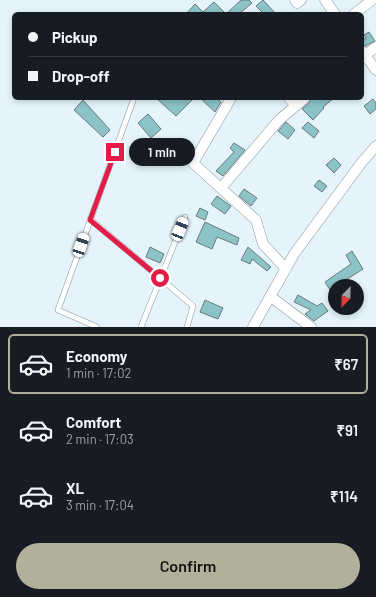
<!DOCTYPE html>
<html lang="en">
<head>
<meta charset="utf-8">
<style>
	body { margin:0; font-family:Barlow,sans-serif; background:#20242c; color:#f1f3f6; height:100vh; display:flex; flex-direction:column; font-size:15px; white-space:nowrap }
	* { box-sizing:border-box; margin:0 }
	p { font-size:13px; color:#9ea1a6 }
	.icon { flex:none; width:22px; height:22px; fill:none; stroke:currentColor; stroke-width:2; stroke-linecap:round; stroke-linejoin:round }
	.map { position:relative; height:327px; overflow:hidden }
	.drawer { display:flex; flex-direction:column; background:#171b24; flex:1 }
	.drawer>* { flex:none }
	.top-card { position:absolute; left:12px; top:12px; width:352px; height:88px; border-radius:6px; box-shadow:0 2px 6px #0003; display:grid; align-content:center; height:88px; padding:0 16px; background:#171b24 }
	.needle { width:26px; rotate:203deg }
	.controls { position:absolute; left:328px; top:279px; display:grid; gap:8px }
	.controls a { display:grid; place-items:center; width:36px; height:36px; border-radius:50%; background:#171b24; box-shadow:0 2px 6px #0003; font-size:20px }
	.end { position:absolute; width:18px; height:18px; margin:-9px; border:5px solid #e11d48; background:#fff; box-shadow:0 0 0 2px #fff }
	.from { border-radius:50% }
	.bubble { position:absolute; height:28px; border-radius:14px; background:#171b24; box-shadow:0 2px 6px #0003; font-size:13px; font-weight:600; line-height:28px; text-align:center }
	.car { position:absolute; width:12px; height:24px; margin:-12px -6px; border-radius:5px; box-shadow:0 0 3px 1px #0007; background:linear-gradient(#fff 24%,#345 0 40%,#fff 0 76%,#345 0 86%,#fff 0) }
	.top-card b { display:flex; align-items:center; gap:14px; height:38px; font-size:15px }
	.top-card b+b { border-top:1px solid #363941 }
	.top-card i { width:10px; height:10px; background:#f1f3f6 }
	ul { padding:7px 0 0; list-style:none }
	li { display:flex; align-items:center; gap:12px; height:60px; margin:0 8px 6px; padding:0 8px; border:2px solid transparent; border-radius:6px }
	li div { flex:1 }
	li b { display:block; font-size:15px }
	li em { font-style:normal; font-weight:600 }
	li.current { border-color:#b2b09a }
	li>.icon { width:36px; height:36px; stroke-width:1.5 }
	.button { display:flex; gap:8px; margin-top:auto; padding:8px 16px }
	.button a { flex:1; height:46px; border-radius:24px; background:#b2b09a; color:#111; font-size:16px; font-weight:600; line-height:46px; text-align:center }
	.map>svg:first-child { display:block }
	.building { fill:#8cc3c7; stroke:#6b7b7d }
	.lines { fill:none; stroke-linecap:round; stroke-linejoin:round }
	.service-casing { stroke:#86949b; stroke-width:6 }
	.minor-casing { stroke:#86949b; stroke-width:11 }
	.service { stroke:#fff; stroke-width:5 }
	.minor { stroke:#fff; stroke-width:10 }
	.route { stroke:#e11d48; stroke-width:5 }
</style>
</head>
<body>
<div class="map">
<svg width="376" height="327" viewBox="0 0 376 327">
	<rect width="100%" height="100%" fill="#e5f4fc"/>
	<path class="building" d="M241,0H249L252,3L239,14H226Z
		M263,0L276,14H264L256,6Z
		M214,2L226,14H186L195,4L203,12Z
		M369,32L375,41L365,46L362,45V40L366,38L364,35Z
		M156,98H194L176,116Z
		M200,98H217L221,102L215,112Z
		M311,98H334L323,107L324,108L313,120L302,109L309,103Z
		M373,99L376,103V109L370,114L364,106Z
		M83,100L110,130L103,137L74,110Z
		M148,114L161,129L151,138L138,123Z
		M286,122L295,130L288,139L278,131Z
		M308,122L319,131L314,138L302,128Z
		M234,143L245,150L223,176L216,171L234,152L230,148Z
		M334,158L341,165L334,173L326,165Z
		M319,180L327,186L322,192L314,186Z
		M244,189L257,198L251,206L239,196Z
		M217,196L231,206L225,214L211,204Z
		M200,208L208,212L205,220L196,216Z
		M205,222L239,238L237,245L217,237L212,249L196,242Z
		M150,247L164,254L160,263L146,257Z
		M248,247L271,267L267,271L252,259L250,264L241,260Z
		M352,251L363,269L330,290L325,282L351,264L346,255Z
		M298,295L317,306L322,303L328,311L314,321L305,314L311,310L294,302Z
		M205,300L223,308L218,319L200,312Z"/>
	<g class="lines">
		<g class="service-casing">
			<path id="service" d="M90,219L193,306L187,327
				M97,327L58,310L134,98
				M141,327L185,217"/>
		</g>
		<g class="minor-casing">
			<path id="minor" d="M295,0L297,3L301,0
				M325,0L335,14
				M354,14L372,0
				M362,51L376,70
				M362,57L376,47
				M229,98L230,100L193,163L256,220L263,244L286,269
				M289,98L296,106
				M222,187L279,120L305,98
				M271,297L311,327
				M253,327L294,254L362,162L376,146"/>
		</g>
		<use href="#service" class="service"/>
		<use href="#minor" class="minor"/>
	</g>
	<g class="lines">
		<path class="route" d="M115,152L90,220L160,278"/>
	</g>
</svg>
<div class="controls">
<a><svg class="needle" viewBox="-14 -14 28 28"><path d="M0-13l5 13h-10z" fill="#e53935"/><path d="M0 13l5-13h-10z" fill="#9ea1a6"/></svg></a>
</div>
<i class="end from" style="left:160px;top:278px"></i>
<i class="end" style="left:115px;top:152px"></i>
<div class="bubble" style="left:129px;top:138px;width:66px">1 min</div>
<i class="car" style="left:180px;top:229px;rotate:22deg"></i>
<i class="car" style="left:81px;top:245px;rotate:19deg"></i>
<div class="top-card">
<b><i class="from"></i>Pickup</b>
<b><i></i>Drop-off</b>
</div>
</div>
<section class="drawer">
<ul>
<li class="current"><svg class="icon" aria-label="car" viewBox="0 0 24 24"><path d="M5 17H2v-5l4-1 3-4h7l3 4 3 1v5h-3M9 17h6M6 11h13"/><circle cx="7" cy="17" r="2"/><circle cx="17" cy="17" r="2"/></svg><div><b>Economy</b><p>1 min · 17:02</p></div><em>₹67</em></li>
<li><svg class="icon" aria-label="car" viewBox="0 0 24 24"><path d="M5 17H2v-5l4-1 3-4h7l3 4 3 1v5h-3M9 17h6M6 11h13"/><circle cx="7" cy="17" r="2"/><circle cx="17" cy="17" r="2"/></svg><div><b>Comfort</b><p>2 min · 17:03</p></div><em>₹91</em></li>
<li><svg class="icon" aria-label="car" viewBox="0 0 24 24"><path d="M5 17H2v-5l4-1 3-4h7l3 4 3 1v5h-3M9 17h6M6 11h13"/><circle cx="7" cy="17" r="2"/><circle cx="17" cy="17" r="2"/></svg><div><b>XL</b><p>3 min · 17:04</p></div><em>₹114</em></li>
</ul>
<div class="button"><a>Confirm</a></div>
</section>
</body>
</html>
